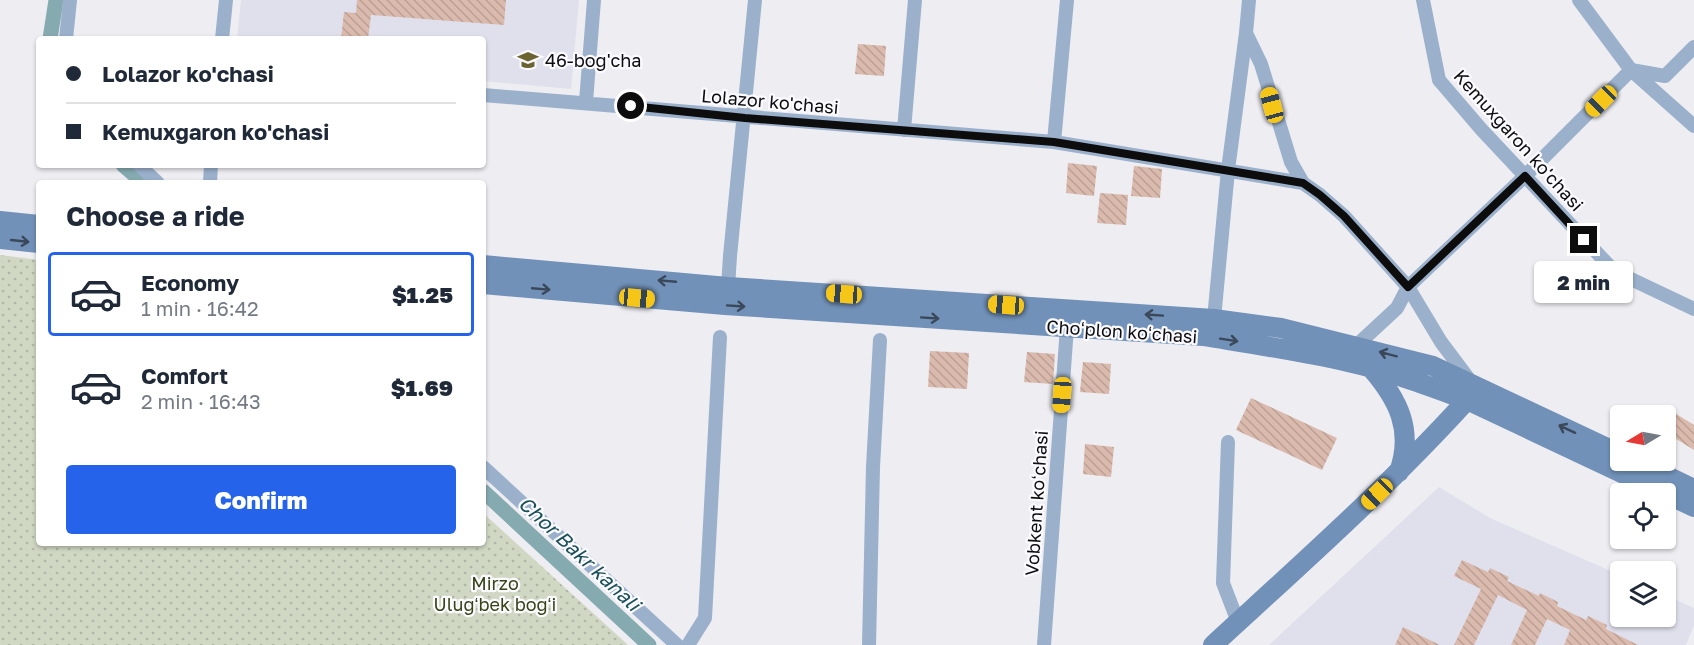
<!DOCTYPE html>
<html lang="en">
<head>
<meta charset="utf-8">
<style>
	body { margin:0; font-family:"Golos Text",sans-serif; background:#f2f2f3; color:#1f2937; height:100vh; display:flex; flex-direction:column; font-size:22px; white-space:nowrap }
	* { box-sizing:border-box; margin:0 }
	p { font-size:20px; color:#747a83 }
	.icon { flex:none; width:33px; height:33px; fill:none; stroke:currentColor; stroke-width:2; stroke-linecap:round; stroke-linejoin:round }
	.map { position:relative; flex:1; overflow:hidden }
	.panel { position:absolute; left:36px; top:180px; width:450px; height:366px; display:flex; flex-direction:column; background:#fff; border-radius:6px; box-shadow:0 2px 4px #0004 }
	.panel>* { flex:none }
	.guide { position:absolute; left:36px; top:36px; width:450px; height:132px; border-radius:6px; box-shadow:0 2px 4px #0004; display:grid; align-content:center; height:132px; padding:0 30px; background:#fff }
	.needle { width:39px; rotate:260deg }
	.tools { position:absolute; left:1610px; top:405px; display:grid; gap:12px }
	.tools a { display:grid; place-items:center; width:66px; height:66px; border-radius:6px; background:#fff; box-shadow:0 2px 4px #0004; font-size:30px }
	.end { position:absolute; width:27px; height:27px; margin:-14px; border:8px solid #0d0d0e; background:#fff; box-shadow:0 0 0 3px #fff }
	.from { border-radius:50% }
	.bubble { position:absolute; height:42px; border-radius:6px; background:#fff; box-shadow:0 2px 4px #0004; font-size:20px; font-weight:800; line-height:42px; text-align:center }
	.car { position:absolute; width:18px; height:36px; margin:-18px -9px; border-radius:8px; box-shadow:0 0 4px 2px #0007; background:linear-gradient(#f5c518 24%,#345 0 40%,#f5c518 0 76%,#345 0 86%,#f5c518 0) }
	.guide b { display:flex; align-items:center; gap:21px; height:57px; font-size:22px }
	.guide b+b { border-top:2px solid #e0e1e3 }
	.guide i { width:15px; height:15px; background:#1f2937 }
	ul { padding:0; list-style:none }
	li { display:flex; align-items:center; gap:18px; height:84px; margin:0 12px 9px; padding:0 18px; border:3px solid transparent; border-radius:6px }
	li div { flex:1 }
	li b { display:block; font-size:22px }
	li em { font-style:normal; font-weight:800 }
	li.current { border-color:#2563eb }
	li>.icon { width:54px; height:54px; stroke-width:1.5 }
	h2 { padding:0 30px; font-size:27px; line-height:72px }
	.button { display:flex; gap:12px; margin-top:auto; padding:12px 30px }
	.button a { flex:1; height:69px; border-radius:6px; background:#2563eb; color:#fff; font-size:24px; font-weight:800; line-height:69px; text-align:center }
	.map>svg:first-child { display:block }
	.built { fill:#e0e0ed }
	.park { fill:url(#park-dots) }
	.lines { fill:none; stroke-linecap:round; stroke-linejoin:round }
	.canal { stroke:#85abb0; stroke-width:15 }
	.building { fill:url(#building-back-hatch) }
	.street { stroke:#9ab0cb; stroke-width:14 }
	.secondary { stroke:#7191b8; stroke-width:20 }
	.oneway { stroke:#3a485a }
	.route { stroke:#0d0d0e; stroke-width:8 }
	.labels { text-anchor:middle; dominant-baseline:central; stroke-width:4.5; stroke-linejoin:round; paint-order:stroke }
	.poi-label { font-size:18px; fill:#0d0d0e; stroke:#fafaff; text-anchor:start }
	.street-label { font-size:18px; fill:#0d0d0e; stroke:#fafaff }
	.park-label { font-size:18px; fill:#364314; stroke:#fafaff }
	.water-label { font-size:20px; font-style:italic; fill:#194f56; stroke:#fafaff }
</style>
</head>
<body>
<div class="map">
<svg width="1694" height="645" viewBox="0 0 1694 645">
	<defs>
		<pattern id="park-dots" width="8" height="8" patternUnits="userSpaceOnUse" patternTransform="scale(1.5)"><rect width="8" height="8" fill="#d0d7c3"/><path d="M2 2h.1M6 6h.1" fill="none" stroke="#b1b7a6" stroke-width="1.8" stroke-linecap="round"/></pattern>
		<pattern id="building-back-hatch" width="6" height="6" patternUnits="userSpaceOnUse" patternTransform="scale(1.5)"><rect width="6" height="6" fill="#dbbaae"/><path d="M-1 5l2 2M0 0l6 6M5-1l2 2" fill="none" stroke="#bb9f94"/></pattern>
	</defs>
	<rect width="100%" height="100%" fill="#ededf2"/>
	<path class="built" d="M241,0H579L571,89L483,81V39H237Z
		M1439,487L1490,518L1620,575V616H1665V595L1694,608V625L1686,645H1269Z"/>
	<path class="park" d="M0,255L39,260V543H483V513L628,645H0Z"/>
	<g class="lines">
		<path class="canal" d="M50,39L56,0
			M123,165L144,183
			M483,491L649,645"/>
	</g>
	<path class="building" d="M357,0H506L504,25L371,15L368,39H341L344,12L356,13Z
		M858,44L886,46L884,76L855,74Z
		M1068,163L1097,166L1094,196L1066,193Z
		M1134,166L1162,169L1160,198L1131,196Z
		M1100,193L1128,195L1126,225L1097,223Z
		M930,351L969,353L967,389L928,387Z
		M1027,352L1055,354L1053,384L1024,382Z
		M1083,362L1111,364L1109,394L1080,392Z
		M1251,398L1337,438L1322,470L1236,430Z
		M1665,407L1694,425V450L1665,432Z
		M1085,444L1114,447L1111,477L1083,474Z
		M1462,560L1488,572L1490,568L1509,577L1507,581L1539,596L1540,593L1558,602L1557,606L1586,620L1588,616L1607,625L1606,629L1638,645H1564L1570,630L1547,619L1535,645H1511L1527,610L1498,595L1474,645H1454L1481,589L1454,576Z
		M1403,627L1440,645H1395Z"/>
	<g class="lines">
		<path class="street" d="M1249,0L1246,33L1261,64L1291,162L1303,183L1320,195L1344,216L1408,287L1441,342L1471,382
			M1423,0L1439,80L1481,129L1614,271L1694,309
			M1579,0L1631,70L1694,126
			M66,39L70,0
			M222,39L226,0
			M483,95L1054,142L1303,183
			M586,102L594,0
			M904,130L915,0
			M1054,142L1067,0
			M139,165L158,183
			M210,183L211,165
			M728,287L730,256L755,0
			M1214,319L1228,170L1246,33
			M1356,346L1397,308L1408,287L1525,176L1631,70L1665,76L1694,47
			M1228,442L1223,583L1238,622
			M483,467L677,645
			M688,645L705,618L720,337
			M869,645L873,467L880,340
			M1044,645L1067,327"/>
		<path class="secondary" d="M0,221L39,225
			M0,239L39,243
			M483,265L728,287L1214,319L1281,328L1433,366L1620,454
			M483,284L725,305L1203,336C1252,344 1300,351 1348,362C1389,371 1428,386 1467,400L1694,507
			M1371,368C1398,399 1414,430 1399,472
			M1634,460L1694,489
			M1213,645C1300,565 1387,488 1467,400L1470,388"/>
	</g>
	<defs><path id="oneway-shaft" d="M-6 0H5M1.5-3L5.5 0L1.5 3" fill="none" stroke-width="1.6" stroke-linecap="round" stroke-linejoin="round" transform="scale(1.5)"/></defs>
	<g class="oneway">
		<use href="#oneway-shaft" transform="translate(20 241) rotate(6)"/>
		<use href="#oneway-shaft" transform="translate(667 281) rotate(-175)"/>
		<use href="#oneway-shaft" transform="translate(541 289) rotate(5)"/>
		<use href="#oneway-shaft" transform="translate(736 306) rotate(4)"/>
		<use href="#oneway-shaft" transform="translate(1154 315) rotate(-176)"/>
		<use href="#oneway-shaft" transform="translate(930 318) rotate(4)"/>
		<use href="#oneway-shaft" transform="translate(1229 340) rotate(9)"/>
		<use href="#oneway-shaft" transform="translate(1388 354) rotate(-165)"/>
		<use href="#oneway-shaft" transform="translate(1567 429) rotate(-155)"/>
	</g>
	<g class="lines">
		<path class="route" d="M631,106L745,118L1054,142L1303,183L1320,195L1344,216L1408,287L1525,176L1584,240"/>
	</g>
	<defs>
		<g id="school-bare" transform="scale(1.62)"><path d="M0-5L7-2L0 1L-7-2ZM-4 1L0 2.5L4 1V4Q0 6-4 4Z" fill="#6c6430" stroke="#fafaff" stroke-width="2.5" paint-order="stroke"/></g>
	</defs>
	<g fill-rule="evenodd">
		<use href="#school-bare" x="528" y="60"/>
	</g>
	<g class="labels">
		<g class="poi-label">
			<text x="545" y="60">46-bog'cha</text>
		</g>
		<g class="street-label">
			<text transform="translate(770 101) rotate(5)">Lolazor ko'chasi</text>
			<text transform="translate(1519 140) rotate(48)">Kemuxgaron ko'chasi</text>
			<text transform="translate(1122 331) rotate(4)">Choʻplon koʻchasi</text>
			<text transform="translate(1036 503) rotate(-86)">Vobkent koʻchasi</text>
		</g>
		<g class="park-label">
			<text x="495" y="583">Mirzo<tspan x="495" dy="21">Ulugʻbek bogʻi</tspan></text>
		</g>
		<g class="water-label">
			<text transform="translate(580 553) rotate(43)">Chor Bakr kanali</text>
		</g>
	</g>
</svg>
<div class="tools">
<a><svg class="needle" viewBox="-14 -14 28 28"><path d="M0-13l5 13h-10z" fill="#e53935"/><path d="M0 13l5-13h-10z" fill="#747a83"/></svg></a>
<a><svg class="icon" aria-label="locate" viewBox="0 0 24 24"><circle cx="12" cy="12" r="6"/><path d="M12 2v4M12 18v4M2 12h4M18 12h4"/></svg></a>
<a><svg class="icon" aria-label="layers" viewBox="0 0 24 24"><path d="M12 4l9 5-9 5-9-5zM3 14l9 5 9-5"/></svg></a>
</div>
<i class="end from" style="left:631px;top:106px"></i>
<i class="end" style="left:1584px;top:240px"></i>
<div class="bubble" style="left:1534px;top:261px;width:99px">2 min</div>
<i class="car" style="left:1601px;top:101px;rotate:225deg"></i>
<i class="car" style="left:1272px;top:105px;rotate:345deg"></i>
<i class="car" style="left:844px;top:294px;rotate:274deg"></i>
<i class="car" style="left:637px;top:298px;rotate:95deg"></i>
<i class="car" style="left:1006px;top:305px;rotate:274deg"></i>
<i class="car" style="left:1062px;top:395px;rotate:184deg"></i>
<i class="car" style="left:1377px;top:494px;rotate:226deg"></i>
<div class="guide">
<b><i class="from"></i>Lolazor ko'chasi</b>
<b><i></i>Kemuxgaron ko'chasi</b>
</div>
<section class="panel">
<h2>Choose a ride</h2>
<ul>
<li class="current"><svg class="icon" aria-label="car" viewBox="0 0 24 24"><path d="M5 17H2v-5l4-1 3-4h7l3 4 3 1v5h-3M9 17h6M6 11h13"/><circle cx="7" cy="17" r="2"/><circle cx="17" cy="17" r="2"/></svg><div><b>Economy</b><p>1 min · 16:42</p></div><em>$1.25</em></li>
<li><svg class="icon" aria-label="car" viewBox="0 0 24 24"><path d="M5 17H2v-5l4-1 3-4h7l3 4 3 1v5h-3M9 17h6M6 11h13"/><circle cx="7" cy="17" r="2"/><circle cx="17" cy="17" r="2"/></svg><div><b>Comfort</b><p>2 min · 16:43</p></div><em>$1.69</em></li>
</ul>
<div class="button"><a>Confirm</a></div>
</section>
</div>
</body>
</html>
